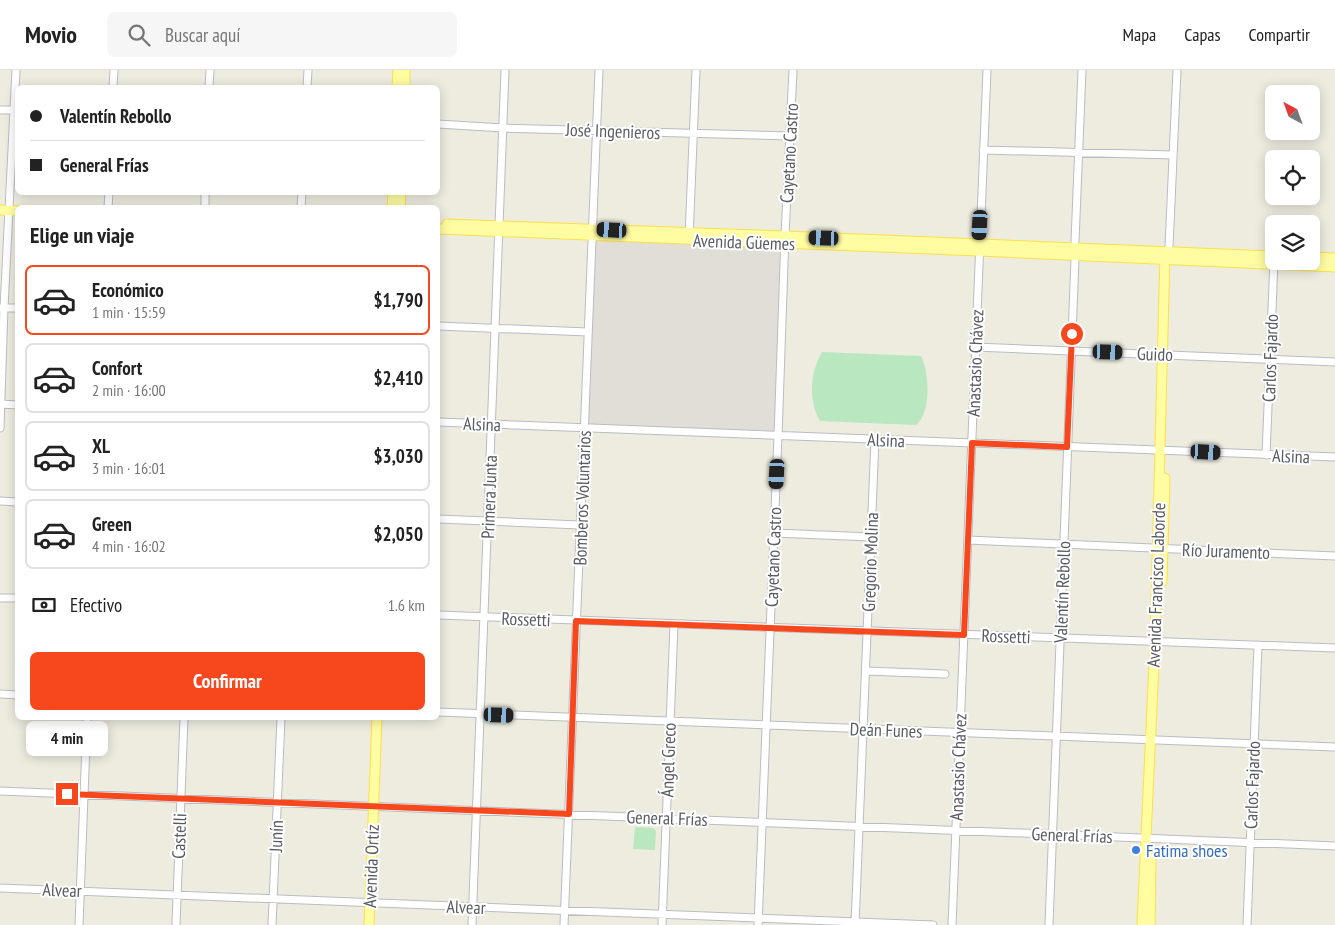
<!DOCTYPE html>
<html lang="es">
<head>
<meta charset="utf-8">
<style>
	body { margin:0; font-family:"PT Sans Narrow",sans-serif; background:#f6f6f6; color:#222; height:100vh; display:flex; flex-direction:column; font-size:19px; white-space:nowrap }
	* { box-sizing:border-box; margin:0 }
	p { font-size:16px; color:#767676 }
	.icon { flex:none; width:28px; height:28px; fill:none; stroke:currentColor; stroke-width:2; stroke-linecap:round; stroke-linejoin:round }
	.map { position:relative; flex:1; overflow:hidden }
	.details { position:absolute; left:15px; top:135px; width:425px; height:515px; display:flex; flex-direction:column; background:#fff; border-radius:8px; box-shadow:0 2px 12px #0003 }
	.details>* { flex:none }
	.banner { position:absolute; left:15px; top:15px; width:425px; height:110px; border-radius:8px; box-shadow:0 2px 12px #0003; display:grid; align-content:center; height:110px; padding:0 15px; background:#fff }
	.needle { width:32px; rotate:319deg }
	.tools { position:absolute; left:1265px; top:15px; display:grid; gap:10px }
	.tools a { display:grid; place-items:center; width:55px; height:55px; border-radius:8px; background:#fff; box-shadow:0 2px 12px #0003; font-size:25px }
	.end { position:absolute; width:22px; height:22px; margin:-11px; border:6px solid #f6481c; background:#fff; box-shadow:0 0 0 2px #fff }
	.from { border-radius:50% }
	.bubble { position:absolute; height:35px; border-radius:8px; background:#fff; box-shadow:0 2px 12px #0003; font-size:16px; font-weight:800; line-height:35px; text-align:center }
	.car { position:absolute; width:15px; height:30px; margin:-15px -8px; border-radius:6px; box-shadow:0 0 4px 1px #0007; background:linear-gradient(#222 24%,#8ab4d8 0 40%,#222 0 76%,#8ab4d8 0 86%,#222 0) }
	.banner b { display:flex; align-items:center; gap:18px; height:48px; font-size:19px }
	.banner b+b { border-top:1px solid #e0e0e0 }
	.banner i { width:12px; height:12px; background:#222 }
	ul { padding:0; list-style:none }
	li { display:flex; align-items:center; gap:15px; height:70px; margin:0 10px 8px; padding:0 5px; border:2px solid #e0e0e0; border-radius:8px }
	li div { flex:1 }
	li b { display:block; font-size:19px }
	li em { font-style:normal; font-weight:800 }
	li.current { border-color:#f6481c }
	li>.icon { width:45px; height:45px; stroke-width:1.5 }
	h2 { padding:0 15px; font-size:22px; line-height:60px }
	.pay { display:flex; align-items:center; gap:12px; height:55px; padding:0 15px; font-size:19px }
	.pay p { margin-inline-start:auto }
	.cta { display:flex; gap:10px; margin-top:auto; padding:10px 15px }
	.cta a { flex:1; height:58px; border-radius:8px; background:#f6481c; color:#fff; font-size:20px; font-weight:800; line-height:58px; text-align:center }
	header { display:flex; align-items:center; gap:30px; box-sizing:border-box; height:70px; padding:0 25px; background:#fff; border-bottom:1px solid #e0e0e0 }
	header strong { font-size:24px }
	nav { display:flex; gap:28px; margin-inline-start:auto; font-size:18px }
	.search { width:350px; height:45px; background:#f6f6f6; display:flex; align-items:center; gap:12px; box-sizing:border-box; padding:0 18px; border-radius:8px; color:#767676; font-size:19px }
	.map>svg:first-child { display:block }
	.industrial { fill:#e0ded7 }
	.green { fill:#b9e7bf }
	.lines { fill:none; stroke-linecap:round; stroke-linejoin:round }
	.minor-casing { stroke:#babcc3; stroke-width:9 }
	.major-casing { stroke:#fce049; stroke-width:11 }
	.minor { stroke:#fff; stroke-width:7 }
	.major { stroke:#fffca2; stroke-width:9 }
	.route { stroke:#f6481c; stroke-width:6 }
	.shop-dot { fill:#3f7fe0; stroke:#fff; stroke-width:2 }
	.labels { text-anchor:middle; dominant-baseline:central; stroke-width:4; stroke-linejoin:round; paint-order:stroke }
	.street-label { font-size:18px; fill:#585b62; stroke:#fff }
	.shop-label { font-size:18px; fill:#366cbe; stroke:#fff; text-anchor:start }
</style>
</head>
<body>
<header>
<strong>Movio</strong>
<div class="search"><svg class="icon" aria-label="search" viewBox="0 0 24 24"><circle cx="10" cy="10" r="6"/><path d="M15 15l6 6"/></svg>Buscar aquí</div>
<nav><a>Mapa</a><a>Capas</a><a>Compartir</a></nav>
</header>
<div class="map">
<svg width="1335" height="855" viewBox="0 0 1335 855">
	<rect width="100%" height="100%" fill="#edecdf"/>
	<path class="industrial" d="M595,170L782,176L776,363L587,356Z"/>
	<path class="green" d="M822,282L921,286C929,302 932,342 916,355L820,351C808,330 810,303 822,282Z
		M635,757L653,758L656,761L655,780L633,779Z"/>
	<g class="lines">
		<g class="minor-casing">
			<path id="minor" d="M113,18L114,0
				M209,18L210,0
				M307,18L308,0
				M0,40H17
				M438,54L503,58L789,66
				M983,80L1173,85
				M108,138L109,122
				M205,138V122
				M301,138L302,122
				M689,167L696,0
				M1075,171L1082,0
				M1169,176L1177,0
				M0,238H18
				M438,256L588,262
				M975,277L1335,292
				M0,334L18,335
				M438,352L1335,387
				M0,358L4,238L16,0
				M1266,385L1274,191
				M0,431L18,432
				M438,449L580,455
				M774,463L871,467
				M968,470L1335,486
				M0,528H18
				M438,545L1335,578
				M866,601L945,604
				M0,624L18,625
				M438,642L1335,677
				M0,721L1335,776
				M0,818L933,855
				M79,855L87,648
				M176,855L184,648
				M272,855L281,648
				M472,855L505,0
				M564,855L599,0
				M662,855L674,555
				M758,855L778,366L785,166L793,0
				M855,855L875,369
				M952,855L987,0
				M1049,855L1075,189
				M1247,855L1258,575"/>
		</g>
		<g class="major-casing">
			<path id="major" d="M397,18L398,0
				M405,18V0
				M392,138L393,122
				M400,138L401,122
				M0,140L18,141
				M447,154L785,166L1274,186
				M438,159L979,181L1335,197
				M1311,187L1335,188
				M1162,512L1165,408
				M369,855L377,648
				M1142,855L1155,571L1165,183
				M1150,855L1151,788"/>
		</g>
		<use href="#minor" class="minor"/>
		<use href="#major" class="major"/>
	</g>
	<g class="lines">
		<path class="route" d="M67,724L569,744L576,551L964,565L972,373L1067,377L1072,264"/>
	</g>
	<circle class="shop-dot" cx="1136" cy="780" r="5"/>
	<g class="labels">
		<g class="street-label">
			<text transform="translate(613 61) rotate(2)">José Ingenieros</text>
			<text transform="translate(789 83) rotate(-87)">Cayetano Castro</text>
			<text transform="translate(744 172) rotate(2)">Avenida Güemes</text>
			<text transform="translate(1155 284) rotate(2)">Guido</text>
			<text transform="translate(1270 288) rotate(-88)">Carlos Fajardo</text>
			<text transform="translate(975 293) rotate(-88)">Anastasio Chávez</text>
			<text transform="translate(482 354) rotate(2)">Alsina</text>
			<text transform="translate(886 370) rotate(2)">Alsina</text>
			<text transform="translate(1291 386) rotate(2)">Alsina</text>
			<text transform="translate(489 427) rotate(-88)">Primera Junta</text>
			<text transform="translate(582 428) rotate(-88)">Bomberos Voluntarios</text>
			<text transform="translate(1226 481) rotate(2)">Río Juramento</text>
			<text transform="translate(773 487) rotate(-88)">Cayetano Castro</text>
			<text transform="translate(870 492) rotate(-88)">Gregorio Molina</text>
			<text transform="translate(1156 515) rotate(-88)">Avenida Francisco Laborde</text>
			<text transform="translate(1062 522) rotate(-88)">Valentín Rebollo</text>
			<text transform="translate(526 549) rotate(2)">Rossetti</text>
			<text transform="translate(1006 566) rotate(2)">Rossetti</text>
			<text transform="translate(886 660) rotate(2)">Deán Funes</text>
			<text transform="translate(668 690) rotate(-88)">Ángel Greco</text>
			<text transform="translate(958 697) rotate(-88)">Anastasio Chávez</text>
			<text transform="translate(1252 715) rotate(-88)">Carlos Fajardo</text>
			<text transform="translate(667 748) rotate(2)">General Frías</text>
			<text transform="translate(1072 765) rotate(2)">General Frías</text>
			<text transform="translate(179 766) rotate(-88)">Castelli</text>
			<text transform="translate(276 766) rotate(-88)">Junín</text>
			<text transform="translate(371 796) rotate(-88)">Avenida Ortíz</text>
			<text transform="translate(62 820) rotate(2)">Alvear</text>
			<text transform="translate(466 837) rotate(2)">Alvear</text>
		</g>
		<g class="shop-label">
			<text x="1146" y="780">Fatima shoes</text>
		</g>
	</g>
</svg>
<div class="tools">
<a><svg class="needle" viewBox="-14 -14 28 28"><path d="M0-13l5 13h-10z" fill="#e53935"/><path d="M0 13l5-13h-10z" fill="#767676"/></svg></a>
<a><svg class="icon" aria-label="locate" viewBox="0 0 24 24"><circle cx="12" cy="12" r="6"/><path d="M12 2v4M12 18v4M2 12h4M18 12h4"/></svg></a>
<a><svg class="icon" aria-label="layers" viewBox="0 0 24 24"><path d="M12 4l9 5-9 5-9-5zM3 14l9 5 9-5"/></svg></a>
</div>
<i class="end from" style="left:1072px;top:264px"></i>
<i class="end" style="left:67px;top:724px"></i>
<div class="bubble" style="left:26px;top:651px;width:82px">4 min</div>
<i class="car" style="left:980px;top:155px;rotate:183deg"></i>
<i class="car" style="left:612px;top:160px;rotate:273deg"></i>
<i class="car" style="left:824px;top:168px;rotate:272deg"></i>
<i class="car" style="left:1108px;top:282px;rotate:92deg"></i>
<i class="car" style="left:1206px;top:382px;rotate:93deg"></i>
<i class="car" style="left:777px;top:404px;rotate:183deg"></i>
<i class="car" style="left:499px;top:645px;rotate:92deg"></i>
<div class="banner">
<b><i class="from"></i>Valentín Rebollo</b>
<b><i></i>General Frías</b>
</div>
<section class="details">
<h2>Elige un viaje</h2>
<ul>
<li class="current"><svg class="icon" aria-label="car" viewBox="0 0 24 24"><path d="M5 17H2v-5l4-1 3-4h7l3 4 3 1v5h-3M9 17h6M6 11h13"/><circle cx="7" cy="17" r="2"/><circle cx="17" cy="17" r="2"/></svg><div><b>Económico</b><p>1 min · 15:59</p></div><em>$1,790</em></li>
<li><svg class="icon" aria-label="car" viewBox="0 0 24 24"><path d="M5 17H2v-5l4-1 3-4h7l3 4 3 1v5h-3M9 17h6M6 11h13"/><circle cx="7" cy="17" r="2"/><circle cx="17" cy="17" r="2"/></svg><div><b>Confort</b><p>2 min · 16:00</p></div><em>$2,410</em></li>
<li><svg class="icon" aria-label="car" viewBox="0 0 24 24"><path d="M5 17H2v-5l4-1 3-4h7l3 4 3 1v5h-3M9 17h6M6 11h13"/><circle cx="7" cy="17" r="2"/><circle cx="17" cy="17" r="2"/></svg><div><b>XL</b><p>3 min · 16:01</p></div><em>$3,030</em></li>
<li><svg class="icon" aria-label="car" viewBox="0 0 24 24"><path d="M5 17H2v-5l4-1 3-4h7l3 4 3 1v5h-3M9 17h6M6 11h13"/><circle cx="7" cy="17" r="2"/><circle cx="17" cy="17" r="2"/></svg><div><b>Green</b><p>4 min · 16:02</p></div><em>$2,050</em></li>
</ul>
<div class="pay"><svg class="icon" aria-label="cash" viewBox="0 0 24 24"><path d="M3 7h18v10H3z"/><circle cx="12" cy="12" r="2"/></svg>Efectivo<p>1.6 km</p></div>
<div class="cta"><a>Confirmar</a></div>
</section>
</div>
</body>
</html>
